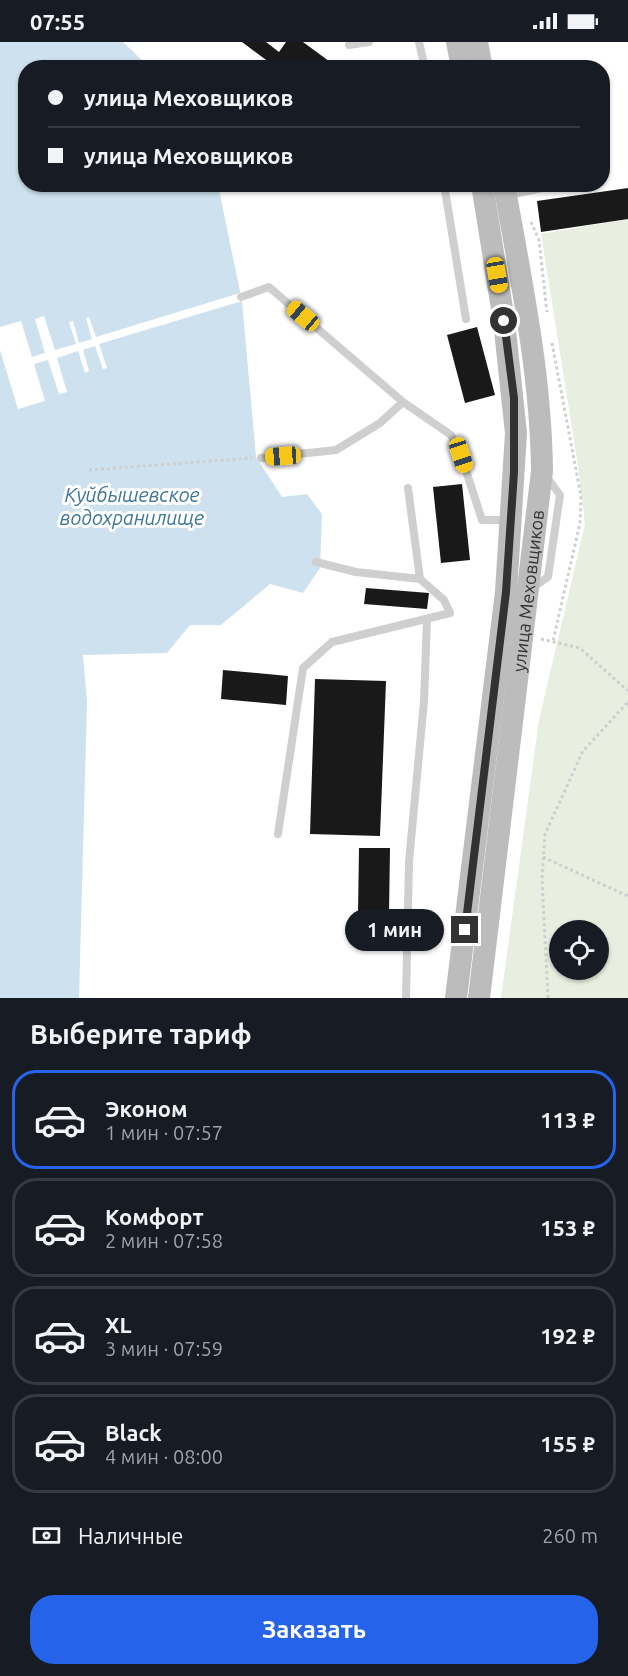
<!DOCTYPE html>
<html lang="ru">
<head>
<meta charset="utf-8">
<style>
	body { margin:0; font-family:Ubuntu,sans-serif; background:#20242c; color:#f1f3f6; height:100vh; display:flex; flex-direction:column; font-size:22px; white-space:nowrap }
	* { box-sizing:border-box; margin:0 }
	p { font-size:20px; color:#9ea1a6 }
	.icon { flex:none; width:33px; height:33px; fill:none; stroke:currentColor; stroke-width:2; stroke-linecap:round; stroke-linejoin:round }
	.map { position:relative; height:956px; overflow:hidden }
	.drawer { display:flex; flex-direction:column; background:#171b24; flex:1 }
	.drawer>* { flex:none }
	.hud { position:absolute; left:18px; top:18px; width:592px; height:132px; border-radius:24px; box-shadow:0 2px 4px #0004; display:grid; align-content:center; height:132px; padding:0 30px; background:#171b24 }
	.buttons { position:absolute; left:549px; top:878px; display:grid; gap:12px }
	.buttons a { display:grid; place-items:center; width:60px; height:60px; border-radius:50%; background:#171b24; box-shadow:0 2px 4px #0004; font-size:30px }
	.end { position:absolute; width:27px; height:27px; margin:-14px; border:8px solid #323232; background:#fff; box-shadow:0 0 0 3px #fff }
	.from { border-radius:50% }
	.bubble { position:absolute; height:42px; border-radius:21px; background:#171b24; box-shadow:0 2px 4px #0004; font-size:20px; font-weight:700; line-height:42px; text-align:center }
	.car { position:absolute; width:18px; height:36px; margin:-18px -9px; border-radius:8px; box-shadow:0 0 4px 2px #0007; background:linear-gradient(#f5c518 24%,#345 0 40%,#f5c518 0 76%,#345 0 86%,#f5c518 0) }
	.hud b { display:flex; align-items:center; gap:21px; height:57px; font-size:22px }
	.hud b+b { border-top:2px solid #363941 }
	.hud i { width:15px; height:15px; background:#f1f3f6 }
	ul { padding:0; list-style:none }
	li { display:flex; align-items:center; gap:18px; height:99px; margin:0 12px 9px; padding:0 18px; border:3px solid #363941; border-radius:24px }
	li div { flex:1 }
	li b { display:block; font-size:22px }
	li em { font-style:normal; font-weight:700 }
	li.current { border-color:#2563eb }
	li>.icon { width:54px; height:54px; stroke-width:1.5 }
	h2 { padding:0 30px; font-size:27px; line-height:72px }
	.pay { display:flex; align-items:center; gap:15px; height:66px; padding:0 30px; font-size:22px }
	.pay p { margin-inline-start:auto }
	.button { display:flex; gap:12px; margin-top:auto; padding:12px 30px }
	.button a { flex:1; height:69px; border-radius:24px; background:#2563eb; color:#fff; font-size:24px; font-weight:700; line-height:69px; text-align:center }
	.status { display:flex; justify-content:space-between; align-items:center; height:42px; padding:0 30px; background:#171b24; direction:ltr }
	.status svg { height:16px; fill:currentColor }
	.map>svg:first-child { display:block }
	.green { fill:#e8eee0; fill-rule:evenodd }
	.water { fill:#cde2ee }
	.pier { fill:#fff }
	.building { fill:#191919 }
	.lines { fill:none; stroke-linecap:round; stroke-linejoin:round }
	.path { stroke:#cfcfcf; stroke-width:3; stroke-dasharray:3 3; stroke-linecap:butt }
	.lane { stroke:#cfcfcf; stroke-width:8 }
	.secondary { stroke:#bcbcbc; stroke-width:22 }
	.route { stroke:#323232; stroke-width:8 }
	.labels { text-anchor:middle; dominant-baseline:central; stroke-width:6; stroke-linejoin:round; paint-order:stroke }
	.street-label { font-size:18px; fill:#323232; stroke:#fff }
	.water-label { font-size:20px; font-style:italic; fill:#3d7697; stroke:#fff }
</style>
</head>
<body>
<div class="status"><b>07:55</b><svg viewBox="0 0 49 12"><path d="M0 12V9h3v3zM5 12V6h3v6zM10 12V3h3v9zM15 12V0h3v12zM26 1h20v11H26zM47 4h2v5h-2z"/></svg></div>
<div class="map">
<svg width="628" height="956" viewBox="0 0 628 956">
	<rect width="100%" height="100%" fill="#fff"/>
	<path class="green" d="M628,177V956H501L539,678L585,482L578,424L541,192ZM560,888H598V927H560Z"/>
	<path class="water" d="M0,0H123L149,25L26,26V142L218,143L242,259L256,415L282,455L307,452L322,472L320,526L303,551L270,542L221,583H190L167,611L83,613L87,660L79,956H0Z"/>
	<path class="pier" d="M240,251L242,259L99,302L107,326L103,327L95,304L83,308L89,329L85,331L78,309L57,316L67,350L59,352L48,318L34,322L45,359L18,367L0,308V285L21,279L32,315L45,311L35,277L44,274L55,308L76,302L69,280L73,279L79,301L92,297L86,276L89,275L96,295Z"/>
	<path class="building" d="M242,0H266L279,10L286,0H303L333,22L330,26H277Z
		M628,146V177L541,190L537,159Z
		M477,285L495,353L465,361L447,293Z
		M462,442L470,518L441,521L433,445Z
		M366,546L429,551L427,567L364,562Z
		M223,628L288,634L286,663L221,657Z
		M315,637L386,639L380,794L310,792Z
		M359,806H390L389,872H358Z"/>
	<g class="lines">
		<path class="path" d="M531,180L539,198L547,270
			M552,301L581,454L580,481L553,599
			M89,428L252,416
			M541,597L580,606L628,649
			M543,815L628,854
			M548,956L542,837L545,792L583,709L628,660"/>
		<path class="lane" d="M419,0L425,26
			M349,3L369,0
			M444,142L466,277
			M508,153L562,142
			M241,255L269,245L403,360L451,393L461,413L482,478H507
			M261,416L336,408L380,381L403,360
			M316,520L356,530L420,537
			M532,546L548,535L560,453L546,434
			M278,792L303,626L332,600L450,571L444,558L420,537L408,446
			M406,956L409,820L424,659L427,577"/>
		<g class="secondary">
			<path d="M457,0L462,26"/>
			<path d="M477,0L482,26"/>
			<path d="M456,956L506,550L516,391L504,279L482,142"/>
			<path id="s1" d="M479,956L542,429C541,332 521,238 504,142"/>
		</g>
	</g>
	<g class="lines">
		<path class="route" d="M465,888L506,550L514,430V356L504,279"/>
	</g>
	<g class="labels">
		<g class="street-label">
			<text stroke="none"><textPath href="#s1" startOffset="410">улица Меховщиков</textPath></text>
		</g>
		<g class="water-label">
			<text x="132" y="452">Куйбышевское<tspan x="132" dy="23">водохранилище</tspan></text>
		</g>
	</g>
</svg>
<div class="buttons">
<a><svg class="icon" aria-label="locate" viewBox="0 0 24 24"><circle cx="12" cy="12" r="6"/><path d="M12 2v4M12 18v4M2 12h4M18 12h4"/></svg></a>
</div>
<i class="end from" style="left:504px;top:279px"></i>
<i class="end" style="left:465px;top:888px"></i>
<div class="bubble" style="left:345px;top:867px;width:99px">1 мин</div>
<i class="car" style="left:497px;top:233px;rotate:170deg"></i>
<i class="car" style="left:303px;top:274px;rotate:310deg"></i>
<i class="car" style="left:461px;top:413px;rotate:162deg"></i>
<i class="car" style="left:283px;top:414px;rotate:266deg"></i>
<div class="hud">
<b><i class="from"></i>улица Меховщиков</b>
<b><i></i>улица Меховщиков</b>
</div>
</div>
<section class="drawer">
<h2>Выберите тариф</h2>
<ul>
<li class="current"><svg class="icon" aria-label="car" viewBox="0 0 24 24"><path d="M5 17H2v-5l4-1 3-4h7l3 4 3 1v5h-3M9 17h6M6 11h13"/><circle cx="7" cy="17" r="2"/><circle cx="17" cy="17" r="2"/></svg><div><b>Эконом</b><p>1 мин · 07:57</p></div><em>113 ₽</em></li>
<li><svg class="icon" aria-label="car" viewBox="0 0 24 24"><path d="M5 17H2v-5l4-1 3-4h7l3 4 3 1v5h-3M9 17h6M6 11h13"/><circle cx="7" cy="17" r="2"/><circle cx="17" cy="17" r="2"/></svg><div><b>Комфорт</b><p>2 мин · 07:58</p></div><em>153 ₽</em></li>
<li><svg class="icon" aria-label="car" viewBox="0 0 24 24"><path d="M5 17H2v-5l4-1 3-4h7l3 4 3 1v5h-3M9 17h6M6 11h13"/><circle cx="7" cy="17" r="2"/><circle cx="17" cy="17" r="2"/></svg><div><b>XL</b><p>3 мин · 07:59</p></div><em>192 ₽</em></li>
<li><svg class="icon" aria-label="car" viewBox="0 0 24 24"><path d="M5 17H2v-5l4-1 3-4h7l3 4 3 1v5h-3M9 17h6M6 11h13"/><circle cx="7" cy="17" r="2"/><circle cx="17" cy="17" r="2"/></svg><div><b>Black</b><p>4 мин · 08:00</p></div><em>155 ₽</em></li>
</ul>
<div class="pay"><svg class="icon" aria-label="cash" viewBox="0 0 24 24"><path d="M3 7h18v10H3z"/><circle cx="12" cy="12" r="2"/></svg>Наличные<p>260 m</p></div>
<div class="button"><a>Заказать</a></div>
</section>
</body>
</html>
